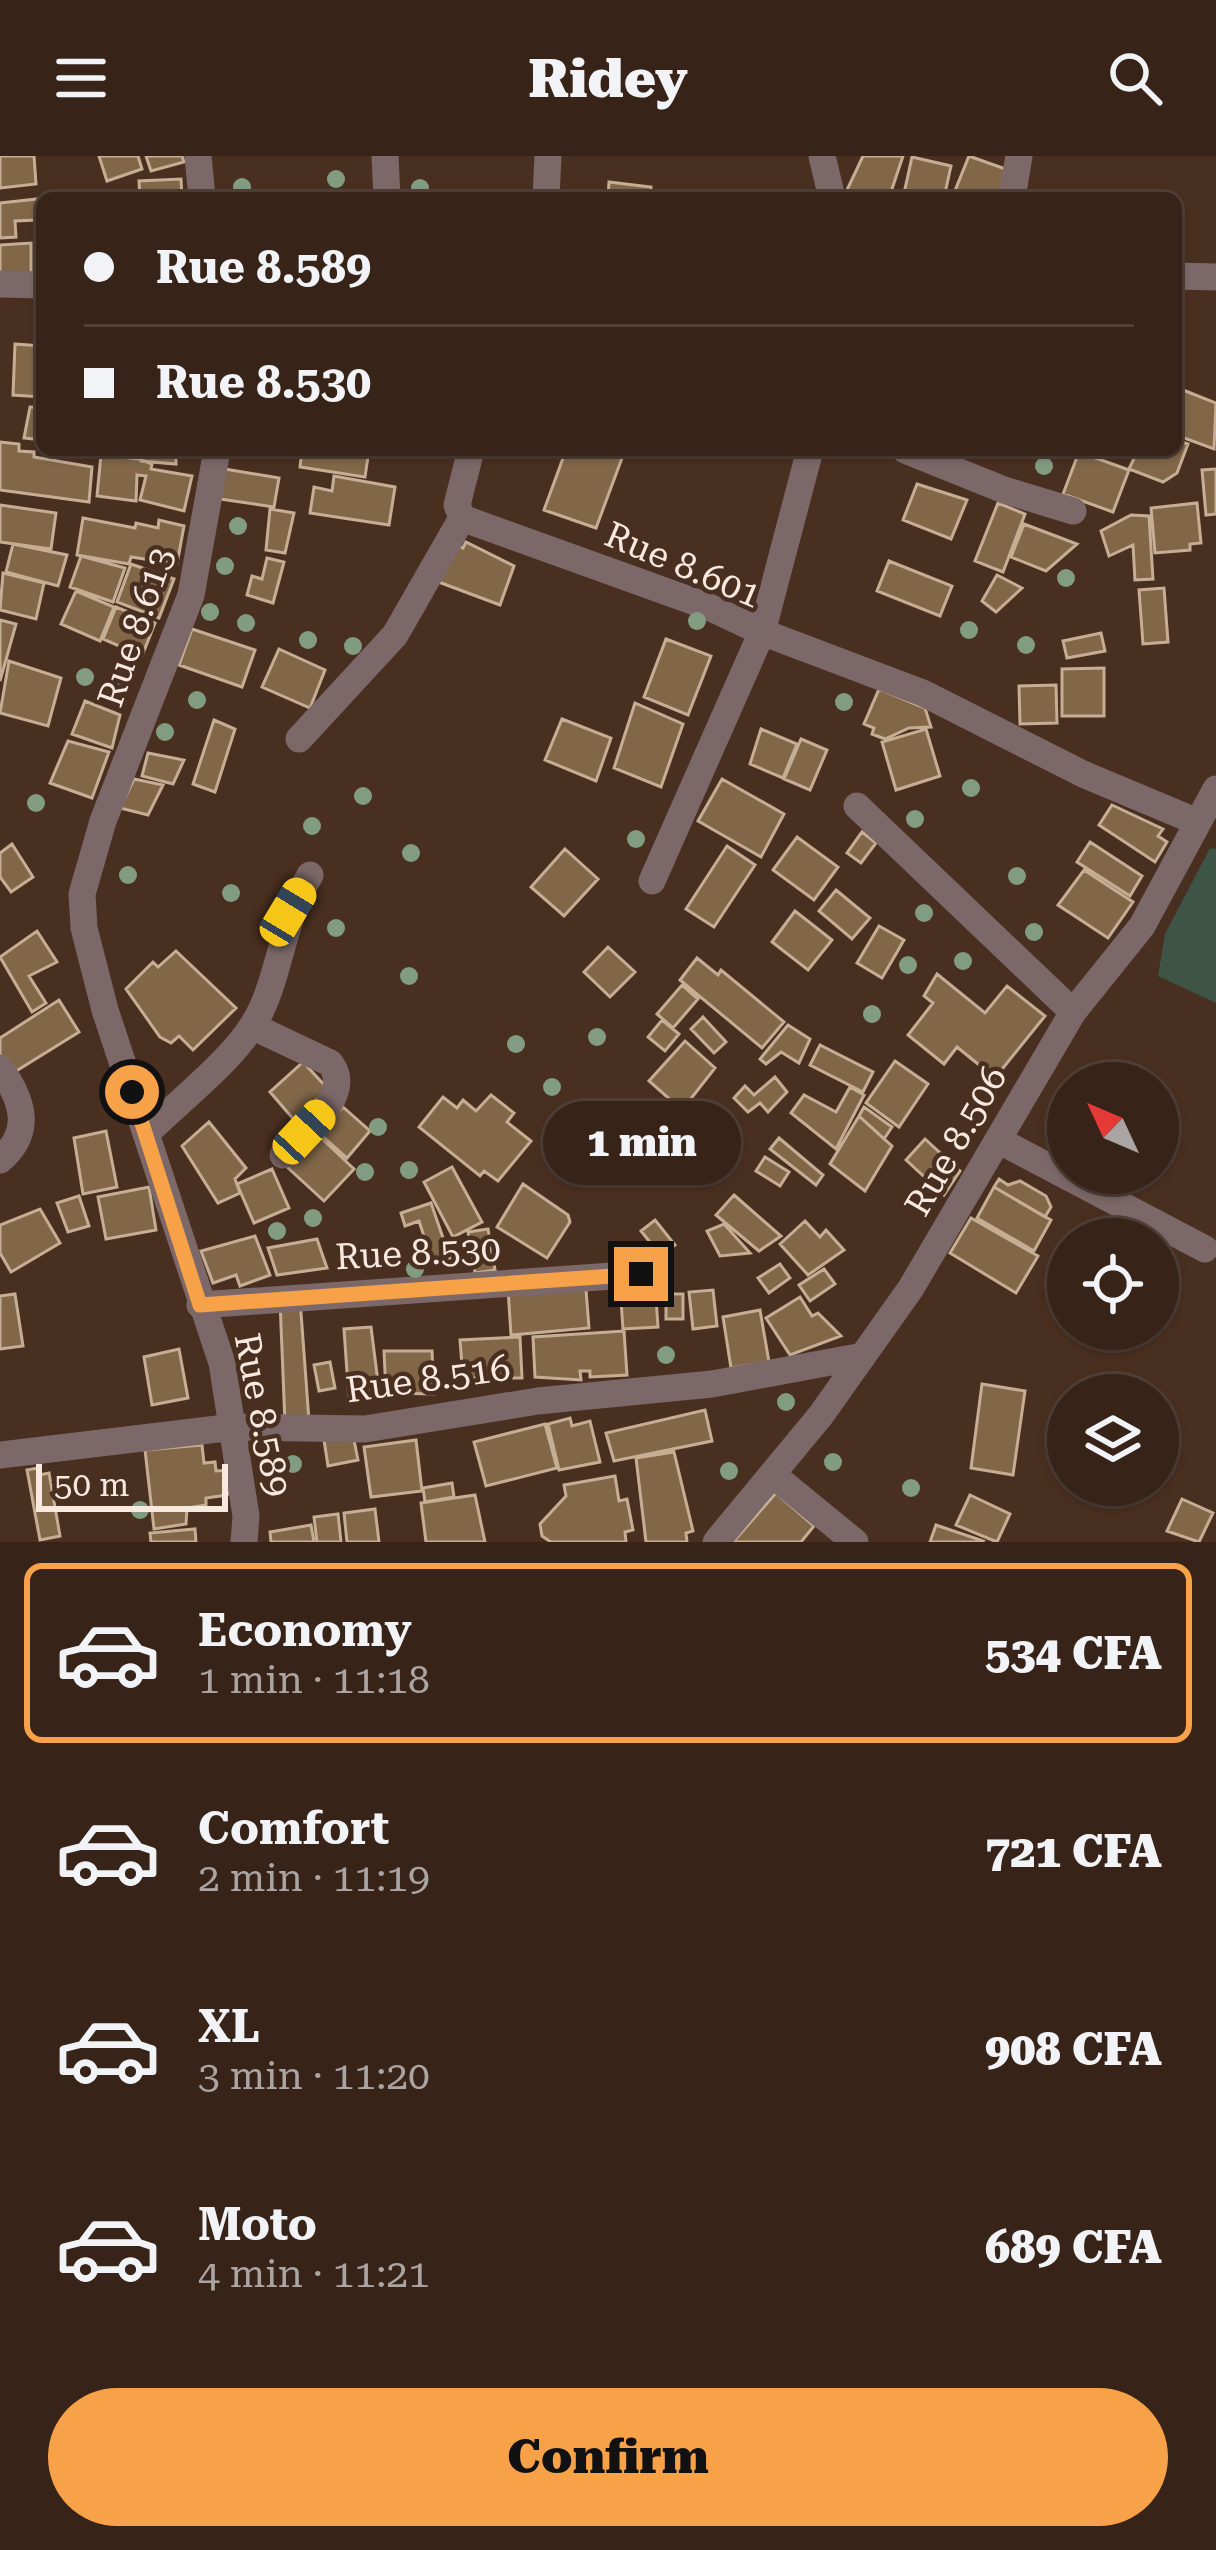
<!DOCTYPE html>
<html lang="en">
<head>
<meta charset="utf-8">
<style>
	body { margin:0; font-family:"Roboto Serif",serif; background:#422f25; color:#f1f3f6; height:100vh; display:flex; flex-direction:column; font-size:45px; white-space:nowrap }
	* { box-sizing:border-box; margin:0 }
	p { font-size:39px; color:#aaa4a2 }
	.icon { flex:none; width:66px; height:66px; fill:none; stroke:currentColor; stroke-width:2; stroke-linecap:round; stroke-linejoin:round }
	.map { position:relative; height:1386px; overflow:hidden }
	.sheet { display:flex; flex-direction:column; background:#372318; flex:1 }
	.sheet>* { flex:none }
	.banner { position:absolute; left:36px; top:36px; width:1146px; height:264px; border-radius:18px; box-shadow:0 3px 9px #0004,0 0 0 3px #514037; display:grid; align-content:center; height:264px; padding:0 48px; background:#372318 }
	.needle { width:78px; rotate:314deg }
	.controls { position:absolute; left:1047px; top:906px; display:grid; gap:24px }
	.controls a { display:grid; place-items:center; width:132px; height:132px; border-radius:50%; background:#372318; box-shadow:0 3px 9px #0004,0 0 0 3px #514037; font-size:60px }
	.scale { position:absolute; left:36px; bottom:30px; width:192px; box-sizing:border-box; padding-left:12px; border:6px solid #f9e8df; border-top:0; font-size:33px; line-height:42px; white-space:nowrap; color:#f9e8df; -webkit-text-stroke:9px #492f20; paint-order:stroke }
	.end { position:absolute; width:54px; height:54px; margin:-27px; border:15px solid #f7a248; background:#111; box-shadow:0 0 0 6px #111 }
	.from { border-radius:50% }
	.bubble { position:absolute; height:84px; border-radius:42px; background:#372318; box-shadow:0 3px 9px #0004,0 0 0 3px #514037; font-size:39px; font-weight:800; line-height:84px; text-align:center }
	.car { position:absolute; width:36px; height:72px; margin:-36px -18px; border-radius:15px; box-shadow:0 0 9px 3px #0007; background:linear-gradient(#f5c518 24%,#345 0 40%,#f5c518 0 76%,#345 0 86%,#f5c518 0) }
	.banner b { display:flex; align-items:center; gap:42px; height:114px; font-size:45px }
	.banner b+b { border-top:3px solid #514037 }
	.banner i { width:30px; height:30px; background:#f1f3f6 }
	ul { padding:21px 0 0; list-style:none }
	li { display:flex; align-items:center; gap:36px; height:180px; margin:0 24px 18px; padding:0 24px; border:6px solid transparent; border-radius:18px }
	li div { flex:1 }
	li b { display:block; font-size:45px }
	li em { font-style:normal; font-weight:800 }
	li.selected { border-color:#f7a248 }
	li>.icon { width:108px; height:108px; stroke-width:1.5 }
	.action { display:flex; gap:24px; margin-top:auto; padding:24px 48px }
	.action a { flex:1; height:138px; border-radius:72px; background:#f7a248; color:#111; font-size:48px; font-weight:800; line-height:138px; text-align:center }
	header { display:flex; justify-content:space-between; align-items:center; height:156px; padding:0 48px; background:#372318; font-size:54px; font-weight:800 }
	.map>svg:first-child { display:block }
	.green { fill:#3d5447 }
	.building { fill:#816748; stroke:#c6ae94; stroke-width:3 }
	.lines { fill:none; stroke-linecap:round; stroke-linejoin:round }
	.minor { stroke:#7c6868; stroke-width:27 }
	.tree { fill:#829c81 }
	.route { stroke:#f7a248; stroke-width:15 }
	.labels { text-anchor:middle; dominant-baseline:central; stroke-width:9; stroke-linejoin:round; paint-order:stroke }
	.street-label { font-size:36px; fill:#f9e8df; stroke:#492f20 }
</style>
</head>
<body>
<header><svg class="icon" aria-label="menu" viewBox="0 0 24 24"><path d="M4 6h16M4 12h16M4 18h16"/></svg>Ridey<svg class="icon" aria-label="search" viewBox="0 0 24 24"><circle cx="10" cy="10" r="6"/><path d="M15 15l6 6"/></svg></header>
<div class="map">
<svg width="1216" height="1386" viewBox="0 0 1216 1386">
	<rect width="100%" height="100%" fill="#492f20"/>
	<path class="green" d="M1210,692L1216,693V847L1158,820L1165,778Z"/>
	<path class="building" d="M0,0H34L36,28L0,32Z
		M99,0H138L142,13L107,25Z
		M146,0H182L184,6L151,15Z
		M863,0H903L889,42L846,36Z
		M969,0L1011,15L1001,42H952Z
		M912,1L951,10L944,42H903Z
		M181,23L182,42H140L139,25Z
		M609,26L651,31L650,42L608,41Z
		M37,43V64L15,65L16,81L0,82V47Z
		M31,87V120L0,122V89Z
		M15,188L42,190V241L13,239Z
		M1183,234L1216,247L1214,293L1176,279Z
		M30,251L42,252V284L24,282Z
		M1176,284L1188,288L1177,317L1163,326L1129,313L1138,294H1176Z
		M0,286L19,288V295L34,296V301L92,311L89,346L0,334Z
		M104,294H176V308L141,305L140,298Z
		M302,294H369L365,321L300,311Z
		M566,294H625L596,372L544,354Z
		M1079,296L1129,314L1113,356L1063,338Z
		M101,299L139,303L152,308L151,313L192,320L184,355L140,344L146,320L137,319L136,345L97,340Z
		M225,313L279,322L274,351L220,343Z
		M1216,313V358L1206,359L1202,314Z
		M334,320L395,331L389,369L310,357L314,331L332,335Z
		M917,328L967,344L951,383L903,364Z
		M998,347L1025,358L1003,416L975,405Z
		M1197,347L1201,387L1190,388V394L1155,397L1151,352Z
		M0,349L56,357L51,393L0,386Z
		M270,353L294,357L285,397L266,394Z
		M1131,359L1149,360L1153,423L1135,424L1133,389L1109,400L1101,375Z
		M83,362L135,372L136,367L158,372L159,364L184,370L177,408L131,401L129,408L77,399Z
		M1024,368L1077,388L1046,415L1011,401Z
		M450,386L463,392L466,386L514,410L500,449L436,425Z
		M13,388L67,399L58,430L6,416Z
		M81,400L125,412L113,446L70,431Z
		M267,402L284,406L273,447L247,439L252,420L262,423Z
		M889,405L952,430L940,460L877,435Z
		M131,408L174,423L159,462L117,446Z
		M3,417L44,427L36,463L0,454Z
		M997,419L1022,432L996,456L982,445Z
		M1164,432L1168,486L1143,488L1139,434Z
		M76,435L114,451L100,485L61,468Z
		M116,451L155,467L142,500L103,483Z
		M0,464L16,468L0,525Z
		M192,473L255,494L242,531L179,509Z
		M1101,477L1105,495L1067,502L1063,485Z
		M666,483L711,500L688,559L644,541Z
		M279,493L325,514L310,552L262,531Z
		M9,505L61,522L48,570L0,557Z
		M1104,512V560H1062V513Z
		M1056,529L1057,567L1020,568L1019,530Z
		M879,533L925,552L931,571L909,572L885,583L872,578L874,572L864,568Z
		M85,545L120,559L112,592L72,578Z
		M635,547L683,568L661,631L614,612Z
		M562,563L611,582L596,625L545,604Z
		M214,564L235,573L215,636L193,628Z
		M761,573L797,588L783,622L750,608Z
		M926,573L940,620L896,634L882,586Z
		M801,583L827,594L810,634L784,623Z
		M68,585L109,596L92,642L50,627Z
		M148,597L184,604L173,628L142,620Z
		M134,623L163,629L148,659L120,652Z
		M722,623L784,658L761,701L698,665Z
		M1112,649L1163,673L1158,680L1167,686L1155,706L1099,669Z
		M862,676L876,687L861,707L847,697Z
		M797,681L838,711L814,744L773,714Z
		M1090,686L1142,720L1130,740L1077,706Z
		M12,688L33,721L11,736L0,721V697Z
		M727,690L755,709L714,771L686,753Z
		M565,693L598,723L564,760L531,731Z
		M1084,714L1133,746L1108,782L1058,749Z
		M836,734L870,762L852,783L819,755Z
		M795,755L832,784L808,814L772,786Z
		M879,770L904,784L882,822L857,807Z
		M37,775L57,806L29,820L46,847L32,856L0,801Z
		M608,791L635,816L610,841L584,816Z
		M176,795L236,852L193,894L179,880L171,887L160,881L126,833L153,806L158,811Z
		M697,802L718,819L721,814L784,866L762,892L680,824Z
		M937,818L985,857L1007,830L1045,860L995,922L957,891L944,908L908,879L933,847L924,840Z
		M682,829L698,843L673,872L657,858Z
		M59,844L79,876L13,917L0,898V882Z
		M703,861L726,886L714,897L691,873Z
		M662,864L679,878L665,895L648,881Z
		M788,869L810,883L799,907L781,896L766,908L760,903Z
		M685,885L715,912L682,954L649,925Z
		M820,889L873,916L863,936L810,909Z
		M895,905L928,928L899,971L866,947Z
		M303,906L328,933L295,965L270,936Z
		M775,921L787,936L768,956L760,947L748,956L734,942L745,930L754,939Z
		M850,931L864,939L836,993L791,957L804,939L836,956Z
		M491,939L514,957L507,966L531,985L498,1025L484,1015L480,1020L419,971L443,941L457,952L463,944L476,955Z
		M343,951L370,975L347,1002L319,977Z
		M864,951L892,971L884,983L859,960Z
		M859,960L892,990L865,1035L830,1008Z
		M209,966L246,1012L235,1023L240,1037L218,1047L182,990Z
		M106,975L117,1031L83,1038L74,982Z
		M317,978L354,1013L324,1045L287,1011Z
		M779,982L823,1019L816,1029L770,993Z
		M925,983L960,1015L944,1039L906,1004Z
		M765,1001L789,1016L780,1030L756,1015Z
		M452,1011L482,1066L453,1081L424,1026Z
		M272,1013L289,1052L254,1067L237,1028Z
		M999,1023L1008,1029L1020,1025L1046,1040L1051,1051L1045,1061L994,1031Z
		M523,1028L568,1059L570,1066L547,1102L497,1071Z
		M149,1031L156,1074L106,1083L98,1041Z
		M994,1031L1051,1064L1034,1095L977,1062Z
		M734,1039L781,1080L759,1095L716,1059Z
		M79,1040L89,1070L68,1076L57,1047Z
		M431,1047L450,1102L433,1108L419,1065L405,1070L401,1057Z
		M40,1053L60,1087L11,1116L0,1097V1069Z
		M971,1062L1038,1100L1016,1137L950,1097Z
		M655,1064L675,1089L661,1100L641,1075Z
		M805,1065L820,1081L826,1074L844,1094L808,1119L780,1088Z
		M724,1068L750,1097L720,1100L707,1075Z
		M488,1073L495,1114L475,1117L468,1076Z
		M1071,1077L1082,1083H1068V1122L1051,1111Z
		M255,1080L270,1119L240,1130L236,1119L213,1127L201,1095Z
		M317,1083L327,1112L277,1119L268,1092Z
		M780,1108L790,1122L769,1137L758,1122Z
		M824,1113L835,1128L810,1145L799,1129Z
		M655,1127L658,1171L623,1173L620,1130Z
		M508,1133L586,1134L589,1172L511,1179Z
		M713,1134L717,1170L693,1173L689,1136Z
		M15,1138L23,1190L0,1193V1140Z
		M666,1138H683V1163H666Z
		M800,1141L812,1160L818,1157L841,1180L790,1199L766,1162Z
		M300,1143L309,1265L285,1267L280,1145Z
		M760,1154L769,1206L731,1212L723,1161Z
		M371,1171L380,1242L349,1245L344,1173Z
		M624,1175L627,1219L590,1221V1215H580L581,1224L535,1221L533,1181Z
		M520,1181L522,1222H463L460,1184Z
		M179,1193L188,1242L152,1249L144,1201Z
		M384,1195H432L434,1238L386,1237Z
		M330,1206L335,1232L319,1235L314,1209Z
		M982,1228L1025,1235L1013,1319L971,1312Z
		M705,1254L712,1285L614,1305L606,1277Z
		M570,1262L572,1270L590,1265L600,1306L559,1314L548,1268Z
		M545,1268L557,1312L486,1330L474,1286Z
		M353,1279L358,1304L328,1310L324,1284Z
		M416,1284L422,1335L371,1341L364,1291Z
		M202,1289L204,1307L215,1306L216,1315L231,1314L233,1330L227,1339L206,1342V1349L187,1352L186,1368L154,1373L145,1294Z
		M674,1296L693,1375L686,1377L687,1386H646L636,1302Z
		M38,1312L39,1319L49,1317L60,1380L40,1384L27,1314Z
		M615,1320L619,1345L627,1343L633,1374L625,1376L626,1386H551L542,1380L540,1368L566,1340L564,1329Z
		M452,1327L454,1341L425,1346L423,1332Z
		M776,1337L814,1370L801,1386H733Z
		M475,1339L485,1386H426L421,1347Z
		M970,1339L1010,1358L997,1386L956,1369Z
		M1182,1343L1213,1357L1199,1386L1167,1375Z
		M375,1353L379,1386H347L344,1357Z
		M338,1358L341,1386H317L314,1361Z
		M311,1369L314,1386H271L270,1376Z
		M936,1369L983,1385L982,1386H930Z
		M195,1373L196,1386H151L150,1377Z"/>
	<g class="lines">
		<path class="minor" d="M198,0L202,42
			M385,0L387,42
			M822,0L832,42
			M546,42L548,0
			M1012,42L1019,0
			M1176,120L1216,121
			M0,128L42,129
			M217,294L191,439L103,665L82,738L84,772L105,854L222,1207L246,1360L244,1386
			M471,294L457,349L462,362L709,451L762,476L652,725
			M810,294L762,476L923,537L1083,618L1195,665
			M905,294L1004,334L1073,355
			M299,583L395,479L462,362
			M1073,856L1142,770L1216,633
			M252,870L330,907C355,938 304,977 283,999
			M0,912C22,943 34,975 0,1004
			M146,978C180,944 227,909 253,869C280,826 280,769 310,719
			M998,984L1205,1093
			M200,1149L641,1118
			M0,1299L234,1271L365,1273L538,1245L712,1228L863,1200
			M773,1319L855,1386
			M716,1386L821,1259L911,1132L1073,856L857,650"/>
	</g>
	<g class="tree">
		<circle cx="336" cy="23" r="9"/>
		<circle cx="242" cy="31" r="9"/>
		<circle cx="420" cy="32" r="9"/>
		<circle cx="1044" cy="310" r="9"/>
		<circle cx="238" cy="370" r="9"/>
		<circle cx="225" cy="410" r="9"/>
		<circle cx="1066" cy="422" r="9"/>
		<circle cx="210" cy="456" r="9"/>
		<circle cx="697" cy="465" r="9"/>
		<circle cx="246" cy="467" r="9"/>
		<circle cx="969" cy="474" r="9"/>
		<circle cx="308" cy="484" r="9"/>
		<circle cx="1026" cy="489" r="9"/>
		<circle cx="353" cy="490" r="9"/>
		<circle cx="85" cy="521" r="9"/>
		<circle cx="115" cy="532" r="9"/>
		<circle cx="197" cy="544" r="9"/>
		<circle cx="844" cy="546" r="9"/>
		<circle cx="165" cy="576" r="9"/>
		<circle cx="971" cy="632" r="9"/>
		<circle cx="363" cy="640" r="9"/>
		<circle cx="36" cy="647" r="9"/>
		<circle cx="915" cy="663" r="9"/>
		<circle cx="312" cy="670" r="9"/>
		<circle cx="636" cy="683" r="9"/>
		<circle cx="411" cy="697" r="9"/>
		<circle cx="128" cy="719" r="9"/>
		<circle cx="1017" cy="720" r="9"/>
		<circle cx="231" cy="737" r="9"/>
		<circle cx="924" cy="757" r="9"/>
		<circle cx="336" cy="772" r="9"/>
		<circle cx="1034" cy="776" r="9"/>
		<circle cx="963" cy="805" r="9"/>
		<circle cx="908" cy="809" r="9"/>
		<circle cx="409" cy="820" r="9"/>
		<circle cx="872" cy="858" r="9"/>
		<circle cx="597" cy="881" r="9"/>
		<circle cx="516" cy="888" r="9"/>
		<circle cx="552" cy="931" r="9"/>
		<circle cx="378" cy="971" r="9"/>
		<circle cx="587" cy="995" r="9"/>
		<circle cx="706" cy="996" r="9"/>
		<circle cx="409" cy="1014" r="9"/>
		<circle cx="365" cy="1016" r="9"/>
		<circle cx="644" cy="1023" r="9"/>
		<circle cx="313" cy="1062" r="9"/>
		<circle cx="277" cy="1075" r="9"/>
		<circle cx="415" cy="1113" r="9"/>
		<circle cx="666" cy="1199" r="9"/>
		<circle cx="786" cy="1246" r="9"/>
		<circle cx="833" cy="1306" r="9"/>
		<circle cx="293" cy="1308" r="9"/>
		<circle cx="729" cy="1315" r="9"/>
		<circle cx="68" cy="1327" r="9"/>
		<circle cx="911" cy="1332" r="9"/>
		<circle cx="140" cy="1354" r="9"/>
	</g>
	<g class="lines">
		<path class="route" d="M132,936L200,1149L641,1118"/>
	</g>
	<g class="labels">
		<g class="street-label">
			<text transform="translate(683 409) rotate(23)">Rue 8.601</text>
			<text transform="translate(136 471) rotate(-71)">Rue 8.613</text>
			<text transform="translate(956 985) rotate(-60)">Rue 8.506</text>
			<text transform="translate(418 1097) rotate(-3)">Rue 8.530</text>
			<text transform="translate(428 1223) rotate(-8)">Rue 8.516</text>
			<text transform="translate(262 1259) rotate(79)">Rue 8.589</text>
		</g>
	</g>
</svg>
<div class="controls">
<a><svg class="needle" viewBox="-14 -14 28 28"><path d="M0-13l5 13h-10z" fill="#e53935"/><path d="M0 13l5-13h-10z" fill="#aaa4a2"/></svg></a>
<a><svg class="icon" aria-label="locate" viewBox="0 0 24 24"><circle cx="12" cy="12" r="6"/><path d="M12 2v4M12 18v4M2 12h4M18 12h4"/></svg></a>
<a><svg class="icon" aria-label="layers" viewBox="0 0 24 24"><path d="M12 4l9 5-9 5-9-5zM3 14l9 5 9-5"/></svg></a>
</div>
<div class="scale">50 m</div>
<i class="end from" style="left:132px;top:936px"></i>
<i class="end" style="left:641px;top:1118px"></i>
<div class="bubble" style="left:543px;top:945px;width:198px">1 min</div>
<i class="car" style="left:288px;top:756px;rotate:31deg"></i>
<i class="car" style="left:304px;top:976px;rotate:43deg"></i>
<div class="banner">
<b><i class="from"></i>Rue 8.589</b>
<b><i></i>Rue 8.530</b>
</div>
</div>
<section class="sheet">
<ul>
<li class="selected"><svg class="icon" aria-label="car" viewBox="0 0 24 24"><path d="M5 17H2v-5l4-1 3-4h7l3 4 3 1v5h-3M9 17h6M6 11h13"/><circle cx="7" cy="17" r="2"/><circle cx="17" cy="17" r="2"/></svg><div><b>Economy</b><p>1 min · 11:18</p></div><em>534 CFA</em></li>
<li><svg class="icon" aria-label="car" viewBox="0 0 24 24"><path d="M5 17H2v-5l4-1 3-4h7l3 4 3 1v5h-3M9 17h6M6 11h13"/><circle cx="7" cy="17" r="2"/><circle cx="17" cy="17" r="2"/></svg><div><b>Comfort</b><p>2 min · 11:19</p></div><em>721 CFA</em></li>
<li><svg class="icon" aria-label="car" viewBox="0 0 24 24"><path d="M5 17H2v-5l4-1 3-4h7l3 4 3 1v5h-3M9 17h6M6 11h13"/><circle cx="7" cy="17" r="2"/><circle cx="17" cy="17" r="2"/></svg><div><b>XL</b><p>3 min · 11:20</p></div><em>908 CFA</em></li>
<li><svg class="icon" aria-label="car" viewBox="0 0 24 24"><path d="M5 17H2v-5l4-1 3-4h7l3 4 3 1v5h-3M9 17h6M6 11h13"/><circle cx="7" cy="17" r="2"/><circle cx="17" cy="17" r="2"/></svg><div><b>Moto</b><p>4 min · 11:21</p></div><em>689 CFA</em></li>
</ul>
<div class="action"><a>Confirm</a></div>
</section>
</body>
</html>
